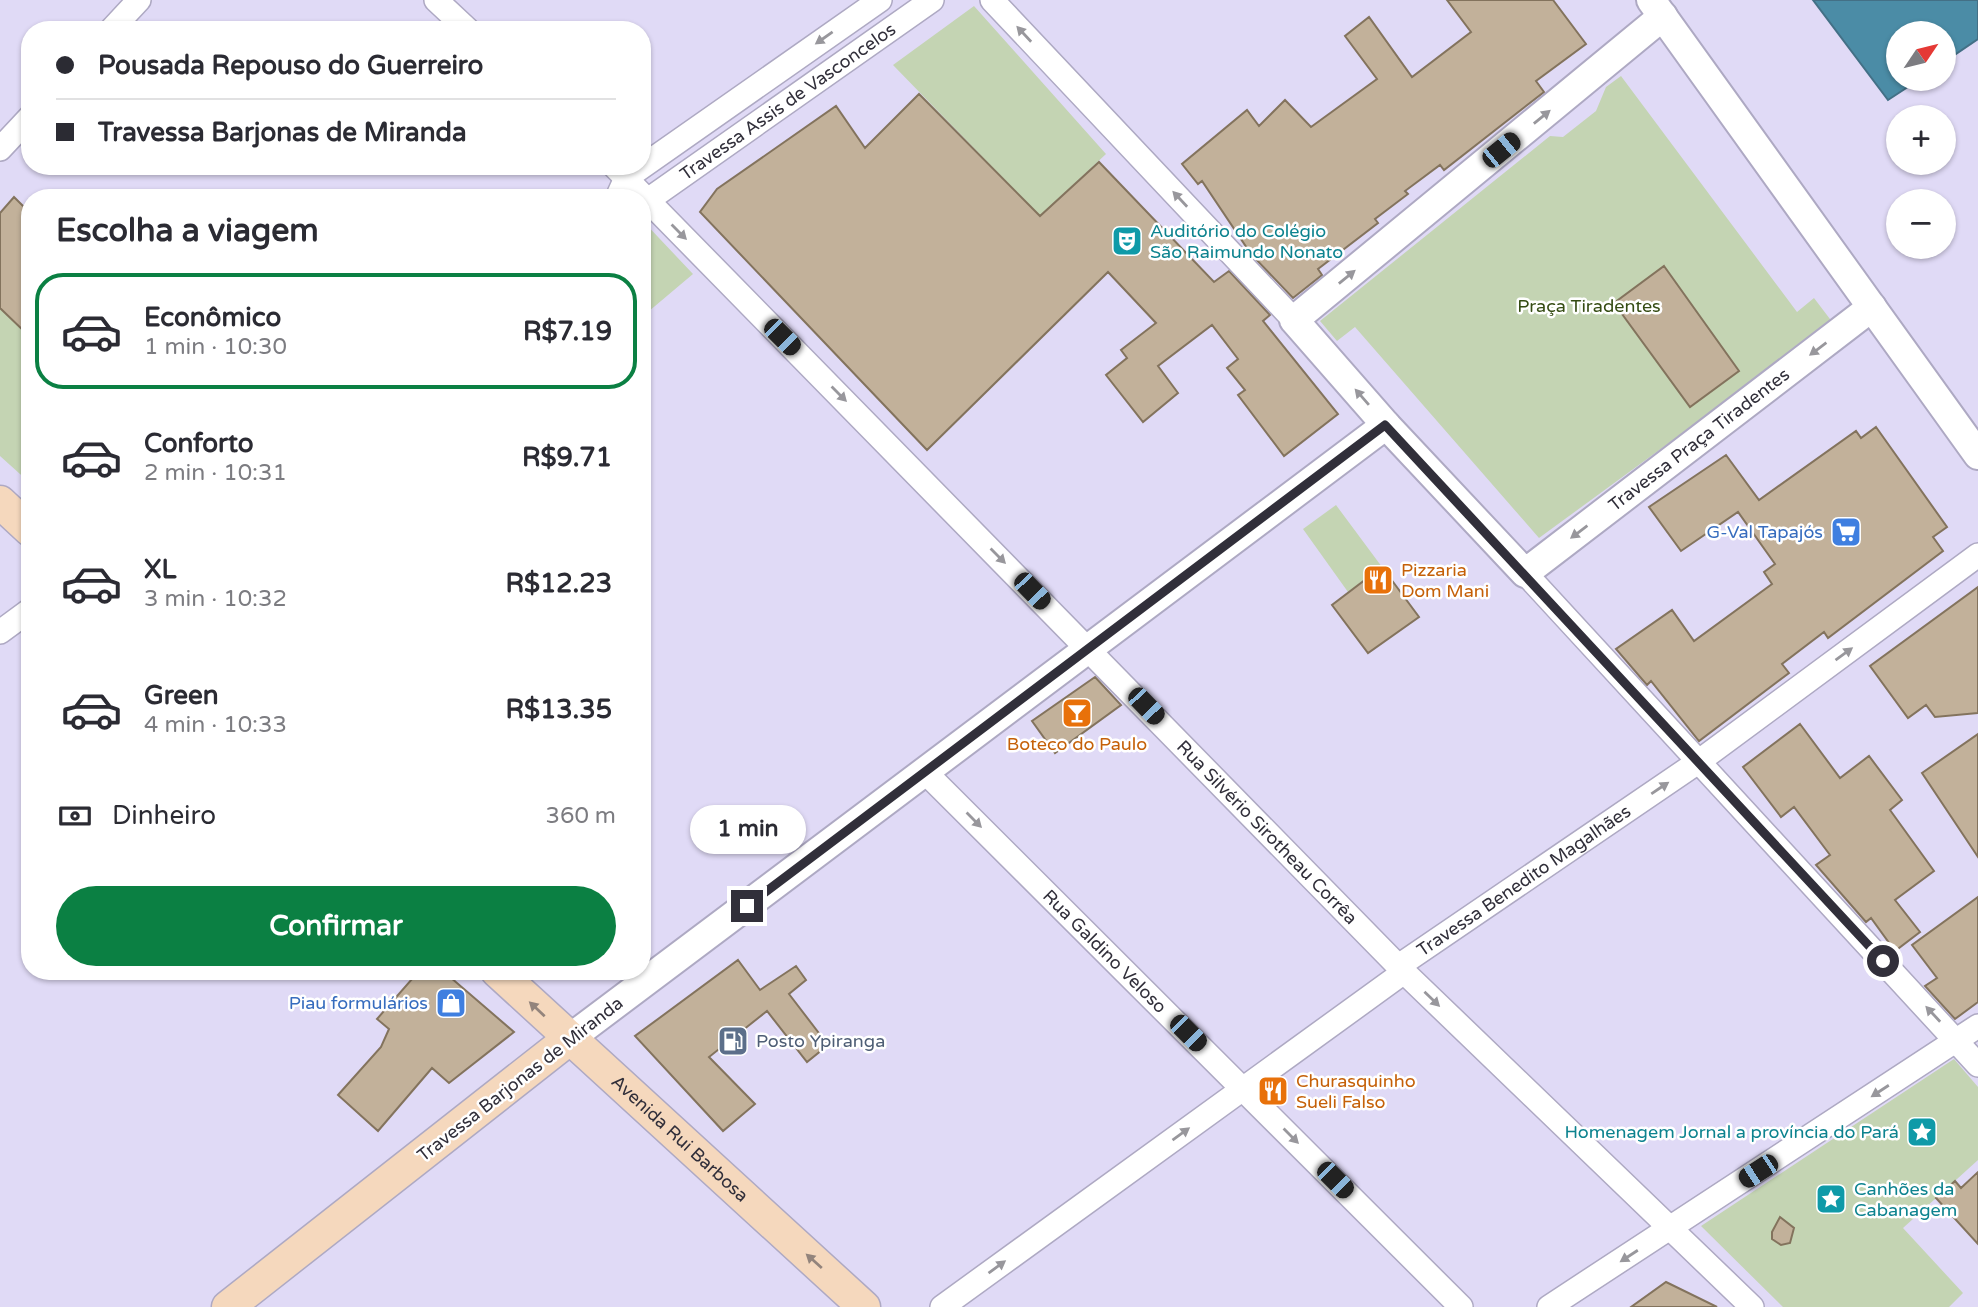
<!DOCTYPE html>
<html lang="pt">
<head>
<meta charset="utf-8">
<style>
	body { margin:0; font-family:"Varela Round",sans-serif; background:#f7f7f7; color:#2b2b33; height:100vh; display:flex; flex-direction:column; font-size:26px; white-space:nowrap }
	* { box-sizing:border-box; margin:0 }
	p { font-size:23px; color:#7c7c81 }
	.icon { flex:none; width:38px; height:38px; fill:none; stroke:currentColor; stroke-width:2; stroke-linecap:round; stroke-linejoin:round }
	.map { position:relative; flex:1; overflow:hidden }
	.details { position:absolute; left:21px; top:189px; width:630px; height:791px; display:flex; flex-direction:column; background:#fff; border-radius:28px; box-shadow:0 2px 5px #0004 }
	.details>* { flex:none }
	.banner { position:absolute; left:21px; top:21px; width:630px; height:154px; border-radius:28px; box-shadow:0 2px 5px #0004; display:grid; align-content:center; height:154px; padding:0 35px; background:#fff }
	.needle { width:46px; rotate:55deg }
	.tools { position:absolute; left:1886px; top:21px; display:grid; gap:14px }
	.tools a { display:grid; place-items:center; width:70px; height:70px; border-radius:50%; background:#fff; box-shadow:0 2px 5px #0004; font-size:35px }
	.end { position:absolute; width:32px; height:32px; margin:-16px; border:9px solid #312f3a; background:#fff; box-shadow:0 0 0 4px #fff }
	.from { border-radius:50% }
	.bubble { position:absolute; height:49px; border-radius:24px; background:#fff; box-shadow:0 2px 5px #0004; font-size:23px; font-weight:700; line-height:49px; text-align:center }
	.car { position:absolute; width:21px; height:42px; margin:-21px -10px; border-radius:9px; box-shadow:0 0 5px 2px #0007; background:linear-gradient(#222 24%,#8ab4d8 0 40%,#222 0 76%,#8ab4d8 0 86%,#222 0) }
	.banner b { display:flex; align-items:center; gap:24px; height:66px; font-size:26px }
	.banner b+b { border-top:2px solid #e1e1e2 }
	.banner i { width:18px; height:18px; background:#2b2b33 }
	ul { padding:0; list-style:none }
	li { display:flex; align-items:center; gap:21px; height:116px; margin:0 14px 10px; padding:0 21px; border:4px solid transparent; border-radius:28px }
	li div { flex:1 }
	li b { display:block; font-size:26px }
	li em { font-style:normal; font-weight:700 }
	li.selected { border-color:#0b8043 }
	li>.icon { width:63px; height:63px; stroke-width:1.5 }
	h2 { padding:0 35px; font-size:32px; line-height:84px }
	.pay { display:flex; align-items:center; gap:18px; height:77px; padding:0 35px; font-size:26px }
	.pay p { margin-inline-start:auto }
	.primary-button { display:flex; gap:14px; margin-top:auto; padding:14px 35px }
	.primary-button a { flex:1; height:80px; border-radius:42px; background:#0b8043; color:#fff; font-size:28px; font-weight:700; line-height:80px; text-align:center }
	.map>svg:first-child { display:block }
	.green { fill:#c4d4b3 }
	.water { fill:#4b8ca6; stroke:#437086; stroke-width:2 }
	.building { fill:#c2b19a; stroke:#83735d; stroke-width:2 }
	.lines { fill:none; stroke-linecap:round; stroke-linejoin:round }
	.minor-casing { stroke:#aea9c3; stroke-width:26 }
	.tertiary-casing { stroke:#aea9c3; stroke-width:32 }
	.secondary-casing { stroke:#aea9c3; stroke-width:35 }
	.minor { stroke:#fff; stroke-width:23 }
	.tertiary { stroke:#fff; stroke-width:28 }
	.secondary { stroke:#f5d8bd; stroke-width:32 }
	.oneway { fill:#98979c }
	.oneway2 { fill:#93847c }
	.route { stroke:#312f3a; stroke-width:9 }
	.labels { text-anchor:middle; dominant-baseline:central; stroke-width:5; stroke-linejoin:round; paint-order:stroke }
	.street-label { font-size:18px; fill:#312f3a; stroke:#fff }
	.culture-label { font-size:18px; fill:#0d838f; stroke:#fff; text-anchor:start }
	.park-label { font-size:18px; fill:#354c13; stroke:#fff }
	.shop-label { font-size:18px; fill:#366cbe; stroke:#fff; text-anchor:end }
	.food-label { font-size:18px; fill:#c56008; stroke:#fff; text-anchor:start }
	.service-label { font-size:18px; fill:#4e5e75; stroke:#fff; text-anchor:start }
</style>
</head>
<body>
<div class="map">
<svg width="1978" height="1307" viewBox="0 0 1978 1307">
	<rect width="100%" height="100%" fill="#e0daf6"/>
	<path class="green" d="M974,6L1106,154L1040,216L893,65Z
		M1621,76L1797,312L1814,298L1833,323L1539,538L1355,327L1337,341L1320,321L1550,136L1563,137L1596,111L1606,87Z
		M642,220L693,274L642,317Z
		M0,308L30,337V483L0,456Z
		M1336,505L1382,567L1348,592L1303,529Z
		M1954,1059L1978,1087V1160L1903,1228L1963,1293L1949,1307H1783L1701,1226Z"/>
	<path class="water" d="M1813,0H1978V39L1944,62V33H1899V79H1920L1888,100Z"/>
	<path class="building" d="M1447,0H1553L1586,44L1536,81L1544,92L1444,170L1440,165L1405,191L1408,194L1375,219L1378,223L1318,269L1322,275L1293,298L1251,254L1202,181L1198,184L1182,164L1247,110L1259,126L1285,100L1311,127L1377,79L1345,36L1369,17L1412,77L1471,32Z
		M919,94L1040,216L1099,162L1214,282L1229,271L1270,315L1263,321L1338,414L1284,456L1238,395L1245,390L1227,368L1238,359L1212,325L1158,366L1178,393L1143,422L1106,375L1127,358L1121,350L1156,323L1108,272L927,450L700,212L717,189L836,106L865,148Z
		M14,197L30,213V337L0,308V213Z
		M1664,266L1739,371L1690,407L1614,303Z
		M1876,427L1947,527L1933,537L1943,551L1828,638L1824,632L1782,664L1789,673L1699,741L1651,681L1647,685L1616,649L1672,610L1694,641L1772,584L1764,572L1775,564L1738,512L1681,551L1649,507L1726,455L1759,500L1856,431L1861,438Z
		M1382,567L1419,617L1368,653L1332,605Z
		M1978,587V713L1935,717L1926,705L1908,718L1870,666Z
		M1095,677L1121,705L1055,753L1032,721Z
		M1800,724L1840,778L1869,756L1902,800L1890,810L1934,871L1895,900L1920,932L1895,951L1871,918L1866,922L1816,865L1830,855L1794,807L1781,817L1743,767Z
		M1978,734V857L1922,773Z
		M1978,897V1002L1955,1019L1925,986L1937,978L1912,945Z
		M738,960L760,990L796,966L806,980L789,994L828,1045L807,1062L767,1011L709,1057L755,1104L723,1131L635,1036Z
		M419,971H443L514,1032L449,1083L432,1068L378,1131L338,1095L381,1047L389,1029L377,1019Z
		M1978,1172V1244L1936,1198L1955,1181L1961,1188Z
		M1780,1217L1794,1228L1790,1243L1781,1245L1772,1239V1232Z
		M1666,1282L1717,1307H1631Z"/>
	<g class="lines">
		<g class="minor-casing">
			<g id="minor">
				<path d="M436,0L468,30"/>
				<path d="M992,0L1294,320"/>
				<path d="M111,30L139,0"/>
				<path d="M0,149L30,117"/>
				<path id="s1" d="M614,166L1404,972L1752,1307"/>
				<path d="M617,198L626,178L880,0"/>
				<path id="s2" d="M642,200H648L932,0"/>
				<path d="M1525,573L1978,1065"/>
				<path d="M0,632L30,610"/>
				<path id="s3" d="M925,772L1461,1307"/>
				<path id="s4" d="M942,1307L1404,972L1403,963L1698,762L1978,555"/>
				<path d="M1549,1307L1978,1026"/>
			</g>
		</g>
		<g class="tertiary-casing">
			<g id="tertiary">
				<path d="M1651,0L1978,455"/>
				<path id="s5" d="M1663,16L1294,320L1386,425L1525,573L1872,307"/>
				<path d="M569,1039L1386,425"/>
			</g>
		</g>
		<g class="secondary-casing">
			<g id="secondary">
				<path d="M0,502L30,530"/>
				<path id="s6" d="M497,971L864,1307"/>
				<path d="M228,1307L569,1039"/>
			</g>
		</g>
		<use href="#minor" class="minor"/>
		<use href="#tertiary" class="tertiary"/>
		<use href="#secondary" class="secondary"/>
	</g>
	<defs><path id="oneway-solid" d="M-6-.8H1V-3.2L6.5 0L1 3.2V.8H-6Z" transform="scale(1.75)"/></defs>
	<g class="oneway">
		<use href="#oneway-solid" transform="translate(1024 34) rotate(-133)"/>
		<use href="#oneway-solid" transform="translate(824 38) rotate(145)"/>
		<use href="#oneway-solid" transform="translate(1542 117) rotate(-39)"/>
		<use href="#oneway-solid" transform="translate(1180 199) rotate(-133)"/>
		<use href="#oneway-solid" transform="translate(679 232) rotate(45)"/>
		<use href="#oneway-solid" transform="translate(1347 277) rotate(-39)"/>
		<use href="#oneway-solid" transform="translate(1818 349) rotate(143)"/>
		<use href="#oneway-solid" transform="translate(839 394) rotate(45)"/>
		<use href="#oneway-solid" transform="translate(1362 397) rotate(-131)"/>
		<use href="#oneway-solid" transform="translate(1579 532) rotate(143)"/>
		<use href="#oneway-solid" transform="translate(998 556) rotate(45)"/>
		<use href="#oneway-solid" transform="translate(1844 654) rotate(-36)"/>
		<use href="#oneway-solid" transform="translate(1660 788) rotate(-34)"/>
		<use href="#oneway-solid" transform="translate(974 820) rotate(45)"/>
		<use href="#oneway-solid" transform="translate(1432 999) rotate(44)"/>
		<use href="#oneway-solid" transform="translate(1933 1014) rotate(-133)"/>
		<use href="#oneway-solid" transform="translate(1880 1091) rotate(147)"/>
		<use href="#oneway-solid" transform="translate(1181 1134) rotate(-36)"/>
		<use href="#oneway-solid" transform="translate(1291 1136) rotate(45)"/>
		<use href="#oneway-solid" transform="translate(1629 1256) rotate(147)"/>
		<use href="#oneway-solid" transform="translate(997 1267) rotate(-36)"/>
	</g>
	<g class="oneway2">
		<use href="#oneway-solid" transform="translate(537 1009) rotate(-137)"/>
		<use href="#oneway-solid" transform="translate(814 1261) rotate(-138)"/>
	</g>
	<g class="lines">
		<path class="route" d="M747,906L1385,425L1883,961"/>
	</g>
	<defs>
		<g id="theatre-square" transform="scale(1.575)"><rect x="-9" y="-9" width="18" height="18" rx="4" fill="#0f9aa8" stroke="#fff"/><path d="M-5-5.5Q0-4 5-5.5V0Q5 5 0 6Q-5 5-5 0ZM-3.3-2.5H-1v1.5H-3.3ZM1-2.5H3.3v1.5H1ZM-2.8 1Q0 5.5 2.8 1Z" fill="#fff"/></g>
		<g id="supermarket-square" transform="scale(1.575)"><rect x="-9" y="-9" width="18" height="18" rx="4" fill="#3f7fe0" stroke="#fff"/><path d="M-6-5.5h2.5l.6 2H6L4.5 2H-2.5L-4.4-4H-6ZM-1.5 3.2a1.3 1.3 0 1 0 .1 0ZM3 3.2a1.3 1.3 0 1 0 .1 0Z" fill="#fff"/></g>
		<g id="restaurant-square" transform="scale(1.575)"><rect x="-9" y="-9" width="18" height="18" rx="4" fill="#e8710a" stroke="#fff"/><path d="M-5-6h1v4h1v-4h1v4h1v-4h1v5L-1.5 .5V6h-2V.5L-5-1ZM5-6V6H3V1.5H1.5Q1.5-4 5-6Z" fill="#fff"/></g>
		<g id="bar-square" transform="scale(1.575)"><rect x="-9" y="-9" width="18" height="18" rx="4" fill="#e8710a" stroke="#fff"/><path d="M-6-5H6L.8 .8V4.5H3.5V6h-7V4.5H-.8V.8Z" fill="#fff"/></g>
		<g id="shop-square" transform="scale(1.575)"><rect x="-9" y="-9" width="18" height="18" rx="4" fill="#3f7fe0" stroke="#fff"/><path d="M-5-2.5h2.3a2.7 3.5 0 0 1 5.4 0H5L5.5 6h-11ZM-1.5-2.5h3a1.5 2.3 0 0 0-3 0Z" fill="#fff"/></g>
		<g id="fuel-square" transform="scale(1.575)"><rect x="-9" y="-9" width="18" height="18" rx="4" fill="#5c6f8a" stroke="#fff"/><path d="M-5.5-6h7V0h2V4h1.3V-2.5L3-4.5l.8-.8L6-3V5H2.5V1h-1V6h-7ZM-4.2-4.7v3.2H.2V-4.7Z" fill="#fff"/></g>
		<g id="sight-square" transform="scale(1.575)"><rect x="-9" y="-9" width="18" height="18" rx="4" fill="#0f9aa8" stroke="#fff"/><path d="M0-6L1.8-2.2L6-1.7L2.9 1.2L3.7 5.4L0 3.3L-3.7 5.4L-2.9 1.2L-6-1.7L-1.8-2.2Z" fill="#fff"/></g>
	</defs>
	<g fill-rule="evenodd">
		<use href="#theatre-square" x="1127" y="241"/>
		<use href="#supermarket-square" x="1846" y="532"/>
		<use href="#restaurant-square" x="1378" y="580"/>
		<use href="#bar-square" x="1077" y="713"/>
		<use href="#shop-square" x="451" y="1003"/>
		<use href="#fuel-square" x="733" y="1041"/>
		<use href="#restaurant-square" x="1273" y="1091"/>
		<use href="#sight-square" x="1922" y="1132"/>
		<use href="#sight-square" x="1831" y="1199"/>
	</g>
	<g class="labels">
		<g class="street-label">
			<text stroke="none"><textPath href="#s2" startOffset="177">Travessa Assis de Vasconcelos</textPath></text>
			<text stroke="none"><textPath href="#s5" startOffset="1040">Travessa Praça Tiradentes</textPath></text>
			<text stroke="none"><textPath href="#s1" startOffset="933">Rua Silvério Sirotheau Corrêa</textPath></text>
			<text stroke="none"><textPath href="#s4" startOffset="726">Travessa Benedito Magalhães</textPath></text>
			<text stroke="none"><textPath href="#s3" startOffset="254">Rua Galdino Veloso</textPath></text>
			<text transform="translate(520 1079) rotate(-38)">Travessa Barjonas de Miranda</text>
			<text stroke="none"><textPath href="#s6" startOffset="248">Avenida Rui Barbosa</textPath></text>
		</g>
		<g class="culture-label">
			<text x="1150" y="231">Auditório do Colégio<tspan x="1150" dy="21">São Raimundo Nonato</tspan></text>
			<text x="1899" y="1132" text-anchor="end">Homenagem Jornal a província do Pará</text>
			<text x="1854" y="1189">Canhões da<tspan x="1854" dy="21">Cabanagem</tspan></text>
		</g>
		<g class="park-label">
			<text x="1589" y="306">Praça Tiradentes</text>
		</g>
		<g class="shop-label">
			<text x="1823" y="532">G-Val Tapajós</text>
			<text x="428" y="1003">Piau formulários</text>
		</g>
		<g class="food-label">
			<text x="1401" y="570">Pizzaria<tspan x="1401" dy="21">Dom Mani</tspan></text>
			<text x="1077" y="744" text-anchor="middle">Boteco do Paulo</text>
			<text x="1296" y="1081">Churasquinho<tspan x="1296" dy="21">Sueli Falso</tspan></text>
		</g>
		<g class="service-label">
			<text x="756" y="1041">Posto Ypiranga</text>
		</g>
	</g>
</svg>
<div class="tools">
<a><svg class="needle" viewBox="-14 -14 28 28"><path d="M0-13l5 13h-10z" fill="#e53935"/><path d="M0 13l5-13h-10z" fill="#7c7c81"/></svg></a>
<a>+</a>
<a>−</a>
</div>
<i class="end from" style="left:1883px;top:961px"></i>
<i class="end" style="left:747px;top:906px"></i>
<div class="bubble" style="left:690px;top:805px;width:116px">1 min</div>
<i class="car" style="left:1501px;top:150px;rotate:51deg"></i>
<i class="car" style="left:782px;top:337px;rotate:135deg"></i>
<i class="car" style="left:1032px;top:591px;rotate:136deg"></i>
<i class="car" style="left:1146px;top:706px;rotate:136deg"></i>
<i class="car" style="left:1188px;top:1033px;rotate:135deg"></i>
<i class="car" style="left:1758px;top:1171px;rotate:237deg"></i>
<i class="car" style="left:1335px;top:1180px;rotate:135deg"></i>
<div class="banner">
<b><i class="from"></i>Pousada Repouso do Guerreiro</b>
<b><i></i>Travessa Barjonas de Miranda</b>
</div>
<section class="details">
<h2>Escolha a viagem</h2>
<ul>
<li class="selected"><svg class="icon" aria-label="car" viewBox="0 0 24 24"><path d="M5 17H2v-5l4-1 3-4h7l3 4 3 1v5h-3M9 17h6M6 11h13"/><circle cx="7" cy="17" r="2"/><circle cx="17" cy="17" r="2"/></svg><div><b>Econômico</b><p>1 min · 10:30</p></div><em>R$7.19</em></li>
<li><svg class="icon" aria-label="car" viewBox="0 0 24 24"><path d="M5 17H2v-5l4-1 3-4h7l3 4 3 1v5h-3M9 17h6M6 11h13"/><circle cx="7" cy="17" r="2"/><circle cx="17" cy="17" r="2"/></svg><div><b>Conforto</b><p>2 min · 10:31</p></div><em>R$9.71</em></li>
<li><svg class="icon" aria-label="car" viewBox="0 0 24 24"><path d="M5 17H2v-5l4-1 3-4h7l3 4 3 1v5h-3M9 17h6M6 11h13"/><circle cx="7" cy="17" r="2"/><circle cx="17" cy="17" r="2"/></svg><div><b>XL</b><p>3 min · 10:32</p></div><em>R$12.23</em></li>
<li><svg class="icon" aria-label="car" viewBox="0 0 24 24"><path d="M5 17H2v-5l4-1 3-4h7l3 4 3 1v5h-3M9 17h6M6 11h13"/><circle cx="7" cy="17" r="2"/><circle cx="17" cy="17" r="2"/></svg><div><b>Green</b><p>4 min · 10:33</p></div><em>R$13.35</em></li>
</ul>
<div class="pay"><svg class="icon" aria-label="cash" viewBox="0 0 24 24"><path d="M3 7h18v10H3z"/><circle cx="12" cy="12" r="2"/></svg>Dinheiro<p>360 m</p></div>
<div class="primary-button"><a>Confirmar</a></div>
</section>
</div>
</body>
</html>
